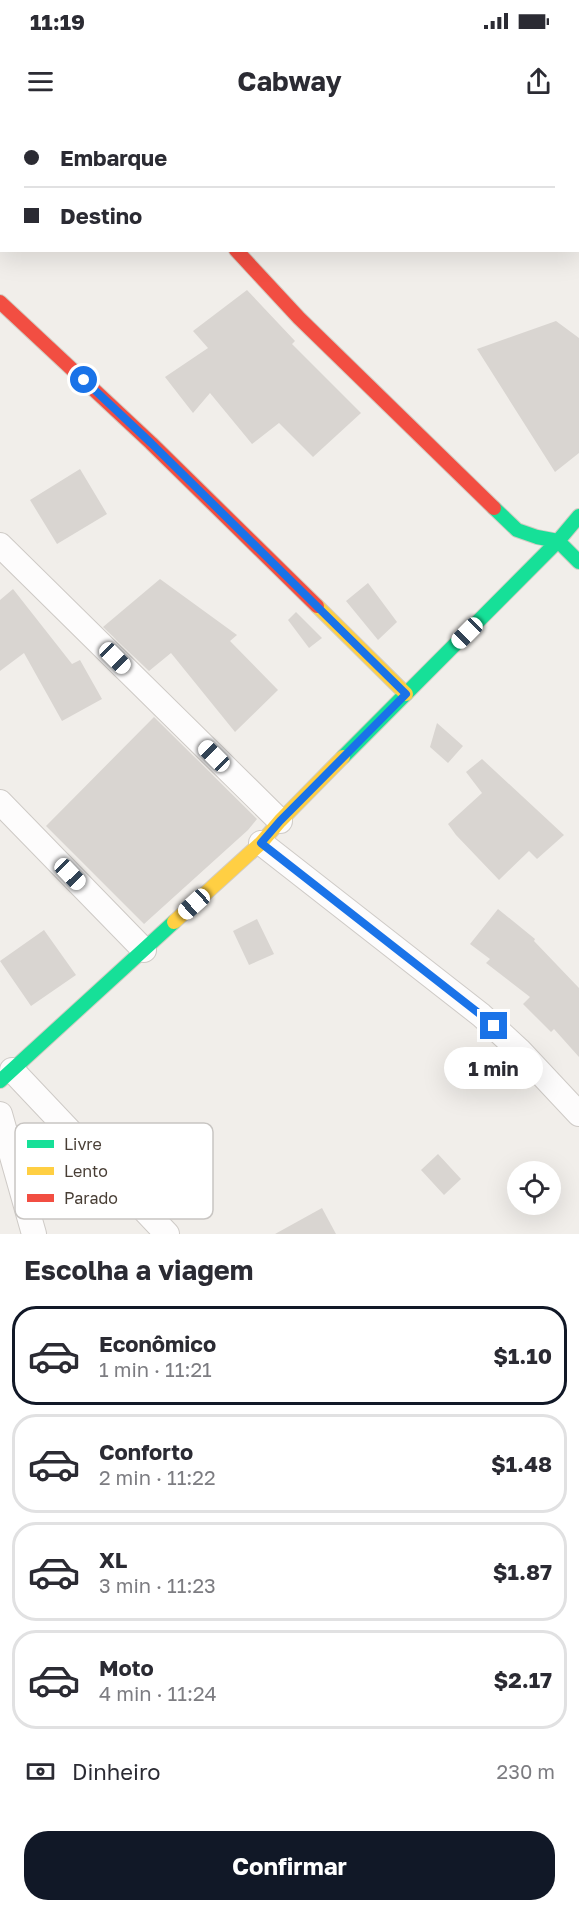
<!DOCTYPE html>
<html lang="pt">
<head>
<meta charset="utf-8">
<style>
	body { margin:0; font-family:"Golos Text",sans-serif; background:#f2f2f3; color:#2b2b33; height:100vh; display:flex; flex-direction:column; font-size:22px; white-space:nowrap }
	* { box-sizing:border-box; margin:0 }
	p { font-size:20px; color:#7c7c81 }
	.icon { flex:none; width:33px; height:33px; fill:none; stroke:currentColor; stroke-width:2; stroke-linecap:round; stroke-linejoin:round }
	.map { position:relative; height:1114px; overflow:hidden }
	.panel { display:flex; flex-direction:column; background:#fff; flex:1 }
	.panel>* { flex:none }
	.hud { position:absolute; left:0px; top:0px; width:579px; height:132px; box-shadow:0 6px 24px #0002; display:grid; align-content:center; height:132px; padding:0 24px; background:#fff }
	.tools { position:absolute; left:507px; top:1041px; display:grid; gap:12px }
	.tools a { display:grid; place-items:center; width:54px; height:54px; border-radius:50%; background:#fff; box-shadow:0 6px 24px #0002; font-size:30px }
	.end { position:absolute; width:27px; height:27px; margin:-14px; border:8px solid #1a73e8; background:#fff; box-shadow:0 0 0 3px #fff }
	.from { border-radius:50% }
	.bubble { position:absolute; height:42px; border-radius:21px; background:#fff; box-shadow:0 6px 24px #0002; font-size:20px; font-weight:700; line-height:42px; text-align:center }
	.car { position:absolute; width:18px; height:36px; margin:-18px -9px; border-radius:8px; box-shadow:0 0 4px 2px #0007; background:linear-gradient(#fff 24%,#345 0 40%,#fff 0 76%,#345 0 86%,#fff 0) }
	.hud b { display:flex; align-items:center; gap:21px; height:57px; font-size:22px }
	.hud b+b { border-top:2px solid #e1e1e2 }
	.hud i { width:15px; height:15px; background:#2b2b33 }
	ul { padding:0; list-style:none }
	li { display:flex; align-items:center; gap:18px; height:99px; margin:0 12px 9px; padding:0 12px; border:3px solid #e1e1e2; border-radius:24px }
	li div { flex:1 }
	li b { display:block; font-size:22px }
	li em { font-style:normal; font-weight:700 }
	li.active { border-color:#111827 }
	li>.icon { width:54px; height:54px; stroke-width:1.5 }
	h2 { padding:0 24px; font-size:27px; line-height:72px }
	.pay { display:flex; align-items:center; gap:15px; height:66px; padding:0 24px; font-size:22px }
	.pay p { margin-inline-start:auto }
	.action { display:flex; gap:12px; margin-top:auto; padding:12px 24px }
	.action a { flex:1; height:69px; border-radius:24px; background:#111827; color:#fff; font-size:24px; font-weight:700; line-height:69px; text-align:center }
	.status { display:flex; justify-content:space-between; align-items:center; height:42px; padding:0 30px; background:#fff; direction:ltr }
	.status svg { height:16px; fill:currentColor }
	header { display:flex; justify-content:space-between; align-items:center; height:78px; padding:0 24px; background:#fff; font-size:27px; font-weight:700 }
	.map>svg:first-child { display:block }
	.building { fill:#d9d5d1 }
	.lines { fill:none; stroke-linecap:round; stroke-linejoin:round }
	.street-casing { stroke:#cecac6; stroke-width:26 }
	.fast-casing { stroke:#d2ccc2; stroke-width:16 }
	.slow-casing { stroke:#d2ccc2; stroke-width:16 }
	.jam-casing { stroke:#d2ccc2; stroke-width:16 }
	.street { stroke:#fdfcfc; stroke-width:24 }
	.fast { stroke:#16e098; stroke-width:14 }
	.slow { stroke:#ffcf43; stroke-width:14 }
	.jam { stroke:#f24e42; stroke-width:14 }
	.route { stroke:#1a73e8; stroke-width:8 }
	.key { fill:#fff; stroke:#c8c5c2; stroke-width:1.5 }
	.key-label { font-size:16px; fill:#483e35 }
</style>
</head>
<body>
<div class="status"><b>11:19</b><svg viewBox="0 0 49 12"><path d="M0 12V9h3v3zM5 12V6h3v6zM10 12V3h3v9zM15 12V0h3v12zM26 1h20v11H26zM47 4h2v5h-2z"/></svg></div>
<header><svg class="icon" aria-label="menu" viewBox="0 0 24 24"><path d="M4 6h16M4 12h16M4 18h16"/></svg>Cabway<svg class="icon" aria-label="share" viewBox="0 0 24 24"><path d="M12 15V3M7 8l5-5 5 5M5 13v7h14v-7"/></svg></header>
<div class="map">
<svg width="579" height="1114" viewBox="0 0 579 1114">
	<rect width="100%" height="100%" fill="#f1eeea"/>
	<path class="building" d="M247,170L295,221L292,224L361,293L313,337L279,303L252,324L210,273L193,293L165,257L208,228L193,211Z
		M556,201L579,218V333L555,352L477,229Z
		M80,349L107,394L57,424L30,380Z
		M160,459L237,515L230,521L278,570L235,612L171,533L149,551L103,507Z
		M368,463L397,502L378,520L346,481Z
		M13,469L72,544L80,540L102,579L62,601L24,533L0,551V480Z
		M296,492L322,518L309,528L288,500Z
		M154,597L257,699L248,710L144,804L46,706Z
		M437,603L463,626L448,643L430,627Z
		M482,639L564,715L537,739L529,731L499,760L456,715L448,704L482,673L466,652Z
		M498,789L535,819L534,821L579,868V937L554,909L551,912L523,884L530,877L486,843L490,839L470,824Z
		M257,799L274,834L249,845L233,811Z
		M44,810L76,855L31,886L0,841Z
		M438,1034L461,1059L444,1075L421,1050Z
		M322,1088L336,1114H275Z"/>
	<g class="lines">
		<g class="street-casing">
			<path id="street" d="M113,0L115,2
				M0,425L280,701
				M0,682L144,830
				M261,723L481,895L519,930L579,994
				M12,950L167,1114
				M0,994L34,1114"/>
		</g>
		<g class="fast-casing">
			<path id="fast" d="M494,388L517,410L537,417L558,421L579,442
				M343,637L558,421L579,396
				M0,961L174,802"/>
		</g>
		<g class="slow-casing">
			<path id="slow" d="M317,486L406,574
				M174,802L261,723L280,701L343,637"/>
		</g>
		<g class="jam-casing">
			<path id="jam" d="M236,130L299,198L494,388
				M0,182L151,323L317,486"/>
		</g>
		<use href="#street" class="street"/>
		<use href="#fast" class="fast"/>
		<use href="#slow" class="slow"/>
		<use href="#jam" class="jam"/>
	</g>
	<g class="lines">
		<path class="route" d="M84,260L151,323L406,574L280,701L261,723L481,895L494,906"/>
	</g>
	<rect x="15" y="1003" width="198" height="96" rx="9" class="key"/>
	<rect x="27" y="1020" width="27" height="8" fill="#16e098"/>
	<rect x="27" y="1047" width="27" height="8" fill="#ffcf43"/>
	<rect x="27" y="1074" width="27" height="8" fill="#f24e42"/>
	<g class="key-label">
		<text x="64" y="1030">Livre</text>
		<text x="64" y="1057">Lento</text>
		<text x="64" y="1084">Parado</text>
	</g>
</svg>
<div class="tools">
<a><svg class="icon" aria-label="locate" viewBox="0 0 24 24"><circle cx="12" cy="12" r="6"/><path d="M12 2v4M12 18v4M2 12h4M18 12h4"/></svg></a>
</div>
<i class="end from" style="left:84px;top:260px"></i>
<i class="end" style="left:494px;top:906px"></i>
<div class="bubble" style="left:444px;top:927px;width:99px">1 min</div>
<i class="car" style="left:467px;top:513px;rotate:225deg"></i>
<i class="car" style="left:115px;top:538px;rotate:135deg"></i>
<i class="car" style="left:214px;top:636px;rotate:315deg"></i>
<i class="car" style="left:70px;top:754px;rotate:136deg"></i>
<i class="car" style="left:194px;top:784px;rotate:228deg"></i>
<div class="hud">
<b><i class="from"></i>Embarque</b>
<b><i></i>Destino</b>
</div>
</div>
<section class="panel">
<h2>Escolha a viagem</h2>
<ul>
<li class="active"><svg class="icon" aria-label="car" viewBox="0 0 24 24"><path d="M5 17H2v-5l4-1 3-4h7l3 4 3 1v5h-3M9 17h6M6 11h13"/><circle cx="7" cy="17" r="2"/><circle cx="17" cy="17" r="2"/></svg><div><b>Econômico</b><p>1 min · 11:21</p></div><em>$1.10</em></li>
<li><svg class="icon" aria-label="car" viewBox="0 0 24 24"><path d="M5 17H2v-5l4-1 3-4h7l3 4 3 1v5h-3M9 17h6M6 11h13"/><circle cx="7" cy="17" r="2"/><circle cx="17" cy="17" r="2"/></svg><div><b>Conforto</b><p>2 min · 11:22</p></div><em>$1.48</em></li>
<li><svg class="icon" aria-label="car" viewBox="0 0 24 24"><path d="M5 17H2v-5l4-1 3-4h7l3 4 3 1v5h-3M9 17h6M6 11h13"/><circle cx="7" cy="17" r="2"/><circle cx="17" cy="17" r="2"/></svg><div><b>XL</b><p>3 min · 11:23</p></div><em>$1.87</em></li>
<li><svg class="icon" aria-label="car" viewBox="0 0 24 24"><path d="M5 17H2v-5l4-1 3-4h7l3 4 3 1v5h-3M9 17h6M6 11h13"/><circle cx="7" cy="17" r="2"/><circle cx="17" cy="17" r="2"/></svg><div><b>Moto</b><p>4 min · 11:24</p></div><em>$2.17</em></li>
</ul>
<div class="pay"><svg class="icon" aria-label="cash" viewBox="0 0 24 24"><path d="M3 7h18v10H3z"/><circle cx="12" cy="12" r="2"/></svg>Dinheiro<p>230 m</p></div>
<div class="action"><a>Confirmar</a></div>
</section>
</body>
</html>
